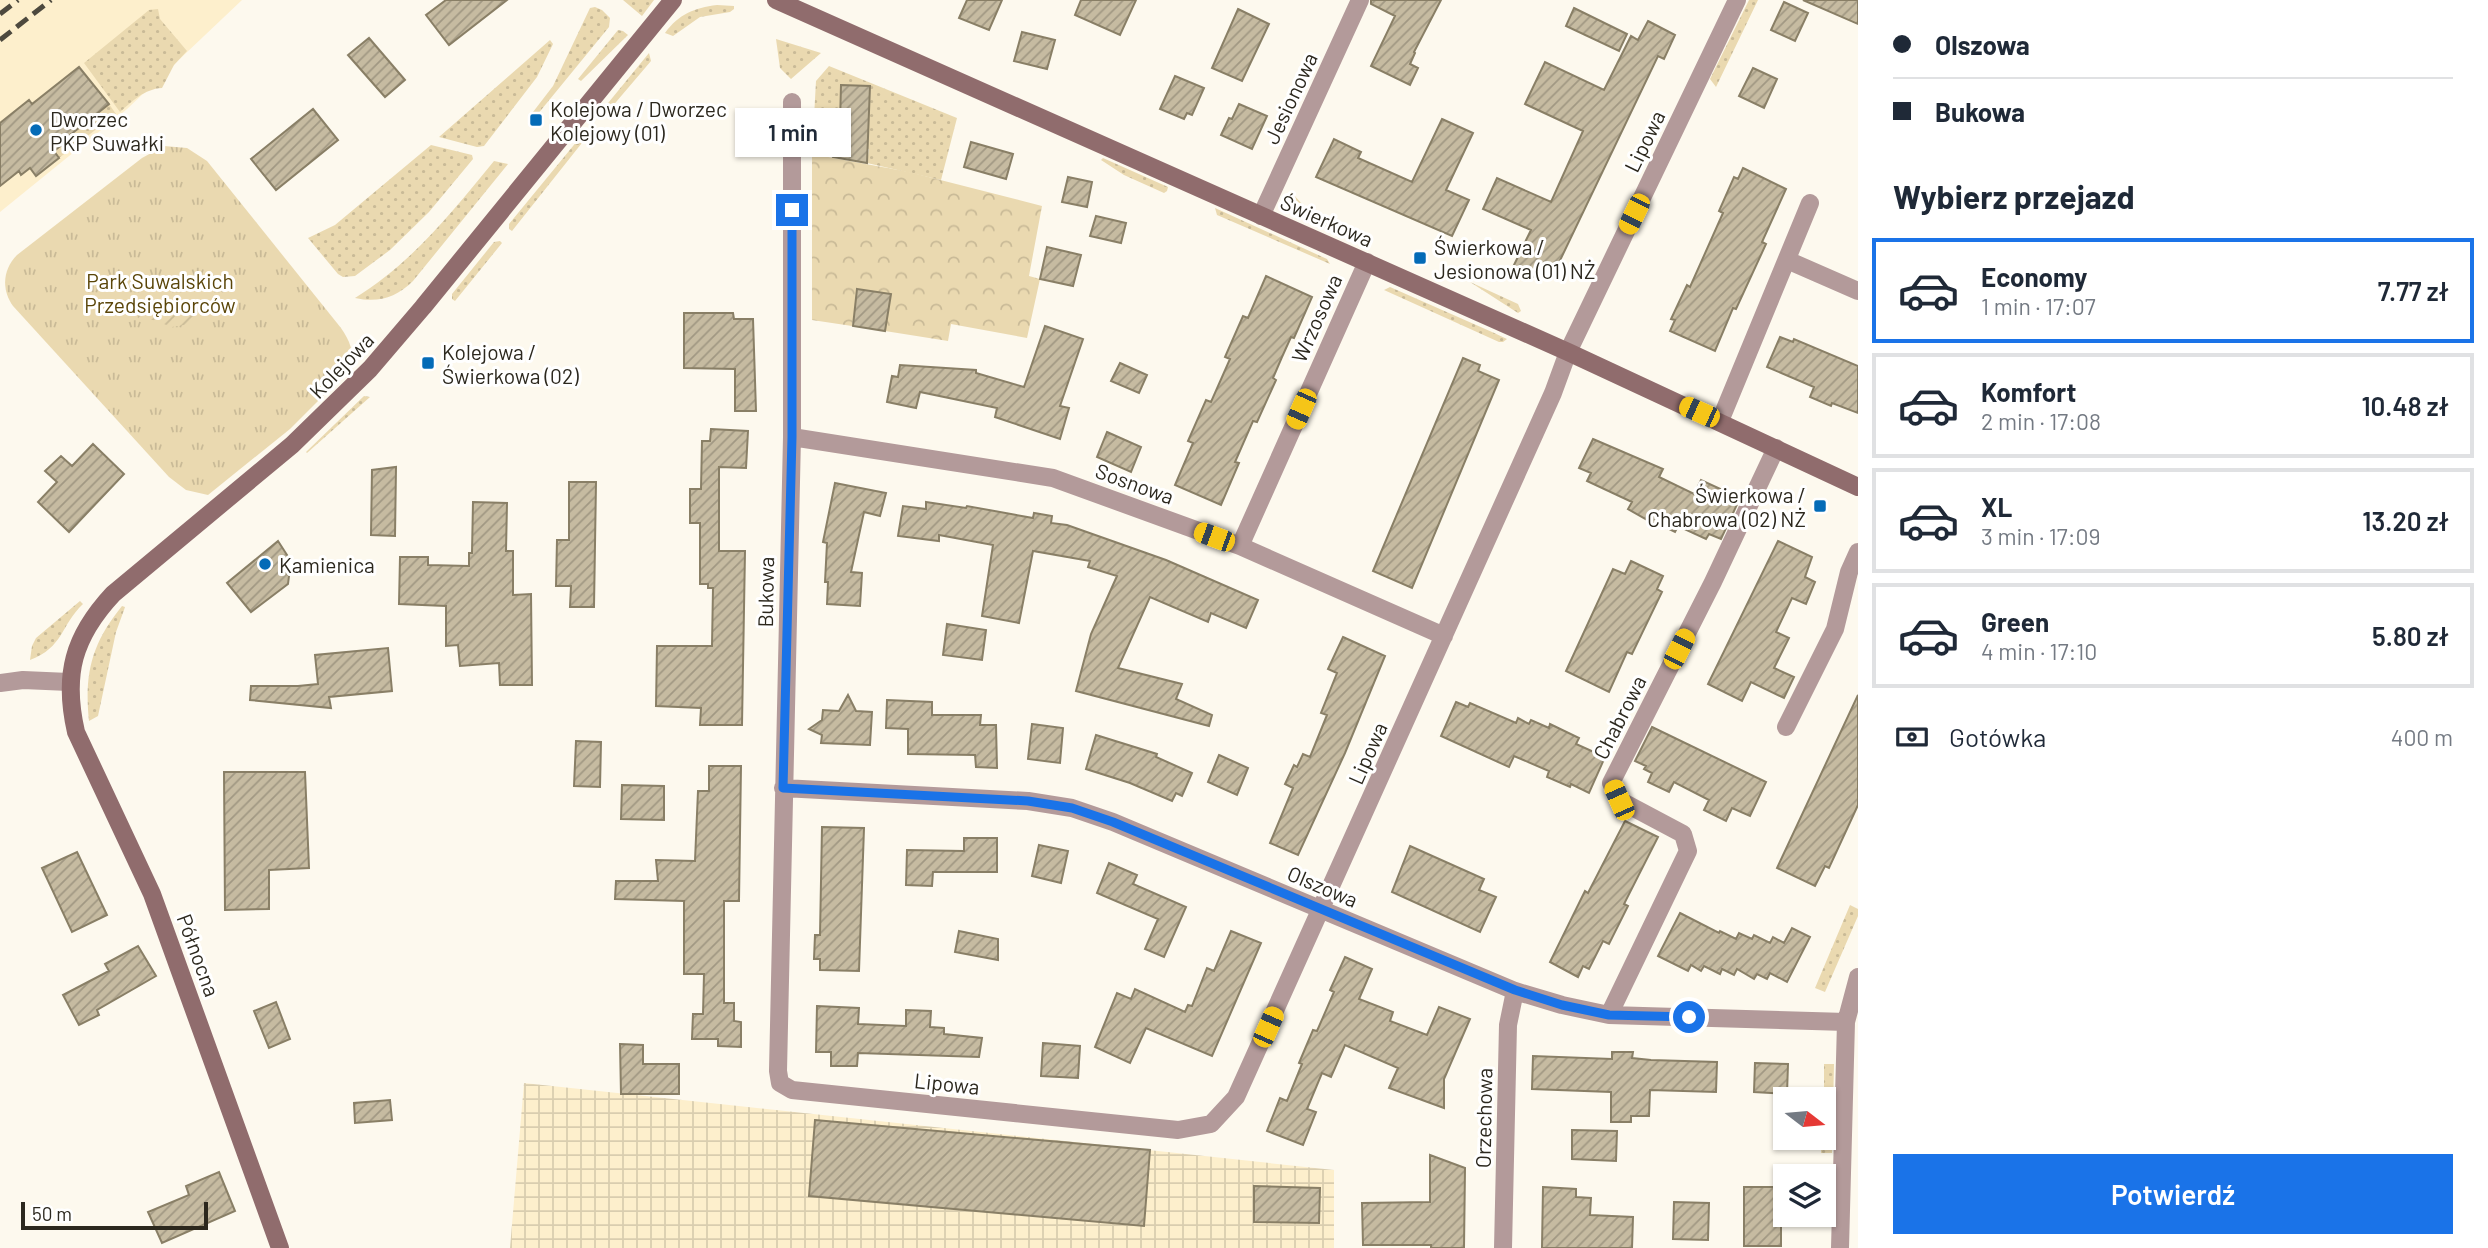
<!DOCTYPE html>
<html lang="pl">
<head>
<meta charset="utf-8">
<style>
	body { margin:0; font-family:Barlow,sans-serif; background:#f6f6f7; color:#1f2937; height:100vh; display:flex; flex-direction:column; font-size:26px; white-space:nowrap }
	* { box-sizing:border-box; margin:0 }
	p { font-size:23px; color:#747a83 }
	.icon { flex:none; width:38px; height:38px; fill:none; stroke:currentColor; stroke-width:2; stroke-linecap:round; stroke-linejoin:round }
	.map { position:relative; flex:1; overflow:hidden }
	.side { display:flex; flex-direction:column; background:#fff; width:630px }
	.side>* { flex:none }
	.banner { display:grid; align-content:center; height:154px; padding:0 35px; background:#fff }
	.needle { width:46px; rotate:106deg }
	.buttons { position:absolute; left:1773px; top:1087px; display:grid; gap:14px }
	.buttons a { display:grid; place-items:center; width:63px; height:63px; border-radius:0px; background:#fff; box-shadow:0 2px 5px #0004; font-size:35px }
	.scale { position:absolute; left:21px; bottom:18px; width:187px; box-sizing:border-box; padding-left:7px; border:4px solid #2c281e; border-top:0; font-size:19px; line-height:24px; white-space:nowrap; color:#2c281e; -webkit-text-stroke:5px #fff; paint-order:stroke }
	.end { position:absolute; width:32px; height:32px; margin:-16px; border:9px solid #1a73e8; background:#fff; box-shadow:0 0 0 4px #fff }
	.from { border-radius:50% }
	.bubble { position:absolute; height:49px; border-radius:0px; background:#fff; box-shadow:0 2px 5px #0004; font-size:23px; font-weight:600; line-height:49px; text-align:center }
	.car { position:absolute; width:21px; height:42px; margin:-21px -10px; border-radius:9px; box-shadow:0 0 5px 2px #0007; background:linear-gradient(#f5c518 24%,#345 0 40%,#f5c518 0 76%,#345 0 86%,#f5c518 0) }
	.banner b { display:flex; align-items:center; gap:24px; height:66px; font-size:26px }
	.banner b+b { border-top:2px solid #e0e1e3 }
	.banner i { width:18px; height:18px; background:#1f2937 }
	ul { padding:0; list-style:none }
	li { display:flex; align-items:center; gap:21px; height:105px; margin:0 14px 10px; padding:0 21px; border:4px solid #e0e1e3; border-radius:0px }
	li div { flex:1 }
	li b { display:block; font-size:26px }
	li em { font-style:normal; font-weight:600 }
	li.current { border-color:#1a73e8 }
	li>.icon { width:63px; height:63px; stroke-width:1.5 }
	h2 { padding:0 35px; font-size:32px; line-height:84px }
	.pay { display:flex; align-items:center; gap:18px; height:77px; padding:0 35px; font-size:26px }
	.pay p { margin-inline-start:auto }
	.primary-button { display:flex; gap:14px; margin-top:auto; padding:14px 35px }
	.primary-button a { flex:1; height:80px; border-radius:0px; background:#1a73e8; color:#fff; font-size:28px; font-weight:600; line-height:80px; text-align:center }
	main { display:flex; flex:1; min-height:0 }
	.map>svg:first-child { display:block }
	.built { fill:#fdefcc }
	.industrial { fill:url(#industrial-grid) }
	.grass { fill:url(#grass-dots) }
	.forest { fill:url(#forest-crowns) }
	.park { fill:url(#park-tufts) }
	.garden { fill:url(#garden-furrows) }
	.building { fill:url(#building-hatch); stroke:#897f66; stroke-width:2 }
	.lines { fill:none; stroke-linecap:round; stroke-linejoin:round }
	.street { stroke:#b39a9a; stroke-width:18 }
	.secondary { stroke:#906c6d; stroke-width:18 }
	.rail { stroke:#4d493e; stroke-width:5; stroke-dasharray:14 7; stroke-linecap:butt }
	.route { stroke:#1a73e8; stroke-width:9 }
	.poi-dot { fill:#046bb7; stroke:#fff; stroke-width:2.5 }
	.labels { text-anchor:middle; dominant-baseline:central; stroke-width:6; stroke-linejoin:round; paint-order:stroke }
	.street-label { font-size:21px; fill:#2c281e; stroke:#fff }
	.poi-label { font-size:21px; fill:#2c281e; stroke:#fff; text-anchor:start }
	.park-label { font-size:21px; fill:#5a4508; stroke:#fff }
</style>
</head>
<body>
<main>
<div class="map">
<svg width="1858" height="1248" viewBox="0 0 1858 1248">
	<defs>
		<pattern id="industrial-grid" width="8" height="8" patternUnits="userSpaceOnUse" patternTransform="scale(1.75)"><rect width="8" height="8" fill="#fdefcc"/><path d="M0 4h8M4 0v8" fill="none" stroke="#d9cdaf"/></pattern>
		<pattern id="grass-dots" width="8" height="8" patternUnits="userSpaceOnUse" patternTransform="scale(1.75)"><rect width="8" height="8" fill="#ead9b0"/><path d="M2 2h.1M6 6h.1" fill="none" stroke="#c9ba97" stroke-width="1.8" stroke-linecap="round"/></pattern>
		<pattern id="forest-crowns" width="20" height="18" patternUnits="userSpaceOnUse" patternTransform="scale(1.75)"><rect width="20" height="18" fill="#ead9b0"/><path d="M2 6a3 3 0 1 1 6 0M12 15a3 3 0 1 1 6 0" fill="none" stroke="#c9ba97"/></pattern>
		<pattern id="park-tufts" width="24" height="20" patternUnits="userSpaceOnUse" patternTransform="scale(1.75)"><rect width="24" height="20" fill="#ead9b0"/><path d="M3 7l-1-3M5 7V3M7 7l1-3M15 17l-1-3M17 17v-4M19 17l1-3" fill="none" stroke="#c9ba97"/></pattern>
		<pattern id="garden-furrows" width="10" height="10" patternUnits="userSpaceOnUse" patternTransform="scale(1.75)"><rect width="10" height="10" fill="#ead9b0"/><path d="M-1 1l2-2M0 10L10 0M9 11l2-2" fill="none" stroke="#c9ba97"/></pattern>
		<pattern id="building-hatch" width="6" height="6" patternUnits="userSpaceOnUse" patternTransform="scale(1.75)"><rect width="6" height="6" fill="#c6bba1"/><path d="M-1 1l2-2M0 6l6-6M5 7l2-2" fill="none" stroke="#a19883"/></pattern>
	</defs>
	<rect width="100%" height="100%" fill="#fdf9ee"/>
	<path class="built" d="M0,0H242L127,109L0,212Z"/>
	<path class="industrial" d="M524,1083L1334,1170V1248H510Z"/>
	<path class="grass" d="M623,0H654L642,16Z
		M1749,0H1758L1716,87L1710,79Z
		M717,5L734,6V9L730,12L700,17L673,36L665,33C679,14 694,8 717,5Z
		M595,7L602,10L610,18L609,27L537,115L533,112L553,86L590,8Z
		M158,9L160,19L187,51L174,65L162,88C144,89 133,101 120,112L84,63L149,10Z
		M618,30L623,31L628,35L581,81L578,79Z
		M776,39L821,53L791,79L780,68Z
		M550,40L553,44L537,77L484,146L477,147L439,137Z
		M649,53L651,61L605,115L603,113L604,108Z
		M829,66L957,118L941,180L867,163L869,149L837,142L833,157L812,154L816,81Z
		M109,104L116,114L59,158L54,151L67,141L64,137Z
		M591,128L593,129L512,231L509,229V224L587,129Z
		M431,145L472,155L473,159L429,212L390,250L355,276L343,277L338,274L308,238L335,225Z
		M1103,158L1168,187L1167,191L1164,193L1124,175L1101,160Z
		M494,161L508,164L413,281C396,298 378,303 355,298C412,263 453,211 494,161Z
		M1291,192L1305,207L1339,224L1340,233C1318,226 1293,218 1291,192Z
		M1215,208L1327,259L1330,264L1217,215Z
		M500,241L502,243L455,301L452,299V294L494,242Z
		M1470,282L1518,304L1521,311L1518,313Z
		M1390,287L1492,332L1507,339L1503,342H1499L1384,290Z
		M364,396L370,397L307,453L306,452Z
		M80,601L83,604C60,626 64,647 30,660L32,646L36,638Z
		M122,606L125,607L124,610L116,632L98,716L89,721C84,673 92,643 122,606Z
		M1850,905L1858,909V916L1825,992L1815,988Z
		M1824,1064H1834L1832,1153H1821V1138H1824Z"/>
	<path class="forest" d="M812,154L909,172L1042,206L1029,276L1040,279L1027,338L951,324L948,341L885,331L891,294L858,289L852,326L812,320Z"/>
	<path class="park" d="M164,146L187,148L207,161L341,328C350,341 353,350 353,366L290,429L208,495L186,490L169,477L13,306C1,289 3,269 17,255L142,158Z"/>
	<path class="garden" d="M196,303L202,305L207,313L196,323L172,327L153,320L138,319L137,311L139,306C145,306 152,305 158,306C178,310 177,318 196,303Z"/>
	<path class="building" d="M446,0H507L449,45L426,15Z
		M967,0H1002L989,30L959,18Z
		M1081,0H1136L1120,35L1075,15Z
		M1371,0H1441L1414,52L1415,53L1410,64L1418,68L1410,85L1371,66L1395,16L1371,4Z
		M1803,0H1858V24Z
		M1784,2L1808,13L1795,41L1771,30Z
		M1574,8L1627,34L1619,51L1566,26Z
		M1238,9L1269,24L1242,81L1212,68Z
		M1648,21L1675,35L1664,59L1658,56L1553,275L1540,269L1536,278L1513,267L1531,230L1483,209L1497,178L1551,202L1583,131L1525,104L1545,62L1604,90L1631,36L1638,40Z
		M1022,32L1055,40L1047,69L1014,61Z
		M369,38L405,80L385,97L348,55Z
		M79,67L109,104L65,139L67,141L54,151L59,158L36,176L30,168L21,175L19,171L0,186V123L29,100L32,104Z
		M1753,68L1777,79L1764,108L1739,96Z
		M1175,76L1204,88L1192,115L1187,113L1184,119L1160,109Z
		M841,85L870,86L867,163L833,157L840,123Z
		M1239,104L1267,116L1252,149L1221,135L1229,118L1232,119Z
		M313,109L338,140L276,190L251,159Z
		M1442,119L1473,133L1446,190L1469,200L1452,236L1316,177L1334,139L1361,152L1358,158L1412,182Z
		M971,142L1013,154L1006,179L964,167Z
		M1743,168L1786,189L1762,242L1766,244L1736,309L1733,308L1715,351L1670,331L1675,320L1671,319L1687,285L1690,287L1723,213L1719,211L1734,177L1738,179Z
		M1068,177L1092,182L1087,207L1062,202Z
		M1096,216L1126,223L1121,243L1090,236Z
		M1047,247L1081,255L1073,286L1040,279Z
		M1266,276L1312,297L1294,338L1291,337L1282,357L1273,378L1276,380L1257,422L1253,421L1235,462L1239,463L1221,505L1175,485L1193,443L1188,441L1206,400L1211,402L1230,359L1225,357L1243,316L1248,318Z
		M857,289L891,294L885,331L853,326Z
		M684,313H733L734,319H753L756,411H735V369L684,368Z
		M1045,326L1083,339L1060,406L1069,408L1060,439L995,417L997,408L920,392L916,408L887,402L892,376L898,377L900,365L976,370V373L1024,387Z
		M1780,337L1793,342L1794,339L1858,366V413L1832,403L1831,406L1810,397L1814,387L1767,367Z
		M1463,358L1480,365L1478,371L1499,380L1412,588L1373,571Z
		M1120,363L1147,375L1139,393L1111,381Z
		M711,429L748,431L746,468L719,467V551H745L742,725H700L701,708L656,706L657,646H712L713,588H708V584H700V523H690V489H701L702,441H710Z
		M1107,432L1141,447L1131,472L1097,457Z
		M1593,439L1663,469L1659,477L1694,494L1701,480L1740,498L1721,539L1709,534L1706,539L1678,526L1675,532L1659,524L1658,526L1628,509L1632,502L1587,481L1591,473L1579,468Z
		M93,444L124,474L69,532L38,502L57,482L45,471L61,456L72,466Z
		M396,467L395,536L371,535L372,470Z
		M569,482H596L594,607H570L571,586H556L557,540H569Z
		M835,483L886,493L880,516L864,512L851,572L862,573L860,606L827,604L828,582H825L827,543L823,542Z
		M473,502L507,503L506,551H513V595L531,594L532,685H500L499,663L460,666L458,645L446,646V606L399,604L400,557H428V565L469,566V553H472Z
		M926,502L966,508L967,506L1033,518L1034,513L1052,516L1051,523L1067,525L1166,560L1258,600L1246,628L1211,613L1208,622L1150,597L1118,668L1182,684L1176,699L1212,715L1209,726L1076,691L1091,634L1117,576L1088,567L1090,561L1033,551L1019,623L982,616L993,545L939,535V541L898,536L903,506L926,509Z
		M278,541L289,558L281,566L289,576L288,584L251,612L227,583Z
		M1778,541L1812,557L1805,577L1815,582L1806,604L1792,598L1776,632L1789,638L1774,668L1794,677L1784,698L1751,682L1742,701L1708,684Z
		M1631,561L1663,576L1657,589L1662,592L1632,654L1627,652L1609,692L1566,671L1613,569L1625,574Z
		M947,624L986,630L982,660L943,655Z
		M1343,637L1385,656L1345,753L1298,855L1270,843L1293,788L1285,784L1294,765L1297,767L1303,754L1310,757L1327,715L1321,713L1337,673L1328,669Z
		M388,648L392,691L329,697L331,708L250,700L251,686H298L318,684L315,655Z
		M848,695L856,711L872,712L870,745L821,743L822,735L809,729L822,720L823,710L839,711Z
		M1858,695V805L1829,868L1825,866L1815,886L1777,868Z
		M887,700L932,702V715H981L980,725H996L997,768L976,767L975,755L908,754V729L886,728Z
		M1456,702L1468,707L1470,703L1516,723L1518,718L1529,724L1531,720L1549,728L1550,724L1579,738L1576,744L1605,757L1589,793L1571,784L1570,787L1547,777L1549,771L1514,756L1509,767L1441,736Z
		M1032,724L1063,728L1060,763L1028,759Z
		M1652,727L1766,782L1750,816L1732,808L1726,821L1704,810L1709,800L1674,782L1669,792L1648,782L1652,773L1644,769L1646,766L1635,761Z
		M1096,735L1157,754L1156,757L1192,773L1182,796L1176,793L1172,801L1130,783L1086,769Z
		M576,741L601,742L600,787L574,786Z
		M1219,755L1248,768L1237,795L1208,782Z
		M709,766H741L739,901H724V1003H734V1021L741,1022V1047L718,1046V1039H692L693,1014H703L704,974H684V901L615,899L616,881H658L656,860L695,861L698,791H709Z
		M224,772H305L309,868L269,870V909L225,910Z
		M622,785L664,786V820L621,819Z
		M1625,821L1658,837L1624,904L1628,906L1609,944L1603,941L1589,969L1583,966L1578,977L1550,962L1585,891L1588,893Z
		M822,827L864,828L859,971L820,970V959H814L815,935H820Z
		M964,838H997V872H933L932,886L906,885L907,850L964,851Z
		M1039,845L1068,851L1061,883L1032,876Z
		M1410,846L1484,879L1479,890L1496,897L1480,932L1392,892Z
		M77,852L107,915L72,932L42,868Z
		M1109,863L1137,875L1133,884L1186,907L1164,957L1145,949L1158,919L1097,893Z
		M1680,913L1719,933L1720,931L1736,939L1739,933L1752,939L1754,935L1770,943L1773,937L1784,943L1792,928L1810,937L1787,982L1770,973L1767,979L1757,974L1754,979L1737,969L1734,975L1722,969L1720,974L1704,966L1701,971L1691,965L1688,971L1658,956Z
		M959,931L998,939V960L955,952Z
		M1231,931L1261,943L1212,1056L1146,1028L1130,1063L1095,1047L1117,993L1131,999L1135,989L1185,1012L1188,1005L1192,1006L1207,968L1214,971Z
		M138,946L156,976L97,1010L99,1015L79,1025L63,995L109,971L105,964Z
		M1345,957L1372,969L1359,999L1393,1012L1390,1021L1427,1035L1439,1007L1470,1019L1444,1079V1108L1389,1088L1398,1068L1345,1045L1331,1077L1322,1073L1307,1109L1316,1112L1303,1145L1267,1131L1280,1098L1287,1101L1302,1064L1299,1063L1313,1030L1317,1031L1334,992L1330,990Z
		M276,1002L290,1039L269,1048L254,1011Z
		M817,1006L859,1008L858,1024L906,1026V1010L931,1011L930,1027L944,1028V1034L982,1038L979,1057L858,1053L857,1066H831V1052H816Z
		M1043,1043L1080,1046L1078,1078L1041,1076Z
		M620,1044L643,1045V1064H679V1094H621Z
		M1612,1052H1633L1632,1058L1651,1060L1717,1062L1716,1092L1650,1090L1649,1116H1631V1122H1611V1092L1532,1089L1533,1056L1612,1059Z
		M1755,1063L1788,1064L1787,1094L1754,1092Z
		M390,1100L392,1120L355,1123L354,1103Z
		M815,1120L1150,1150L1144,1226L809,1196Z
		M1572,1130L1617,1131L1616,1161L1572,1159Z
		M1430,1155L1465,1168L1464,1248H1431V1245H1363L1362,1203L1430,1202Z
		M219,1172L235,1211L162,1243L148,1212L189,1195L186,1186Z
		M1254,1186L1320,1188L1319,1223L1254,1222Z
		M1543,1187L1576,1189V1197L1591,1198L1590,1215L1633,1217L1632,1248H1542Z
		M1744,1187H1785V1210H1781V1246H1744Z
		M1674,1202L1709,1203L1708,1240L1673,1239Z"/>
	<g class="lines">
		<path class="street" d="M792,102V437L778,1071L780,1083L792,1090L1178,1130L1211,1124L1236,1097L1553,393L1568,352L1737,0
			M1261,216L1360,0
			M1787,260L1858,291
			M1720,421L1810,203
			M792,437L1053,478L1240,546L1444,636
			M1240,546L1367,262
			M0,683L23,680L69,682
			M1786,727L1835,629L1849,572L1858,552
			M783,788L1028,801L1072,808L1113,822L1515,991L1562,1005L1609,1015L1846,1022
			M1609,1015L1688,851L1683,834L1619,800L1611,783L1713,582L1776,448
			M1503,1248L1508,1025L1515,991
			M1840,1248L1846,1022L1858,977"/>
		<path class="secondary" d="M776,0L1568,352L1858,487
			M280,1248L152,894L76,732C63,675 73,637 113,594L292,445L370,369L423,307L673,0"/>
		<path class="rail" d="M0,14L18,0
			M0,40L51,0"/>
	</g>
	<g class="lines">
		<path class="route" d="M792,210V437L783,788L1028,801L1072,808L1113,822L1515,990L1562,1005L1609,1015L1689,1017"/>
	</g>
	<g class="poi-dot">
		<rect x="529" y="113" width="14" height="14" rx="3.5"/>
		<circle cx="36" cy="130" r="7"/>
		<rect x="1413" y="251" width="14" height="14" rx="3.5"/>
		<rect x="421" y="356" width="14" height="14" rx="3.5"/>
		<rect x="1813" y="499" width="14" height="14" rx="3.5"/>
		<circle cx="265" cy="564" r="7"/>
	</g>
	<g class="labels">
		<g class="street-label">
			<text transform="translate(1290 98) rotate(-65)">Jesionowa</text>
			<text transform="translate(1644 141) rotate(-64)">Lipowa</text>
			<text transform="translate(1327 220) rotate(24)">Świerkowa</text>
			<text transform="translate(1316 318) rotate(-66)">Wrzosowa</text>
			<text transform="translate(341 365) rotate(-46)">Kolejowa</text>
			<text transform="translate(1135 483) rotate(20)">Sosnowa</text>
			<text transform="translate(765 592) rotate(-89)">Bukowa</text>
			<text transform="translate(1619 717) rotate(-63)">Chabrowa</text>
			<text transform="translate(1367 753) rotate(-66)">Lipowa</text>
			<text transform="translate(1323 886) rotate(23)">Olszowa</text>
			<text transform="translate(199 955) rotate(70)">Północna</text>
			<text transform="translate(947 1083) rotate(6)">Lipowa</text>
			<text transform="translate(1483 1118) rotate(-89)">Orzechowa</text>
		</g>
		<g class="poi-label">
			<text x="550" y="108">Kolejowa / Dworzec<tspan x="550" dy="24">Kolejowy (01)</tspan></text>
			<text x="50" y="118">Dworzec<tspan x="50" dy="24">PKP Suwałki</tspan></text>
			<text x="1434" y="246">Świerkowa /<tspan x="1434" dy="24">Jesionowa (01) NŻ</tspan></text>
			<text x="442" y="351">Kolejowa /<tspan x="442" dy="24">Świerkowa (02)</tspan></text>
			<text x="1806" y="494" text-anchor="end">Świerkowa /<tspan x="1806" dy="24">Chabrowa (02) NŻ</tspan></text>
			<text x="279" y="564">Kamienica</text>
		</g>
		<g class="park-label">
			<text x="160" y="280">Park Suwalskich<tspan x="160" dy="24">Przedsiębiorców</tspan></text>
		</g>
	</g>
</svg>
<div class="buttons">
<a><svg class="needle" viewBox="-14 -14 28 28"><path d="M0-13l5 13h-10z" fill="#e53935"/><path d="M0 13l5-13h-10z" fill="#747a83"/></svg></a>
<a><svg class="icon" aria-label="layers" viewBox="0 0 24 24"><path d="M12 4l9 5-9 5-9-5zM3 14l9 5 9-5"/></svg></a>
</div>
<div class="scale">50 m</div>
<i class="end from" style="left:1689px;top:1017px"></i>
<i class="end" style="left:792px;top:210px"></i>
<div class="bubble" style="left:735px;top:108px;width:116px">1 min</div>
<i class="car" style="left:1634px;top:214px;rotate:206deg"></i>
<i class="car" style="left:1301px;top:409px;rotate:204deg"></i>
<i class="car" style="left:1699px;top:412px;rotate:294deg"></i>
<i class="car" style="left:1214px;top:537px;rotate:290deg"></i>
<i class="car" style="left:1679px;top:649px;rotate:27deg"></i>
<i class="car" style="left:1619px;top:800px;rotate:336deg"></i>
<i class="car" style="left:1268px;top:1027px;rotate:24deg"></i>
</div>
<section class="side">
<div class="banner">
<b><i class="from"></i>Olszowa</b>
<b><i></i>Bukowa</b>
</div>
<h2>Wybierz przejazd</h2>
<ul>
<li class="current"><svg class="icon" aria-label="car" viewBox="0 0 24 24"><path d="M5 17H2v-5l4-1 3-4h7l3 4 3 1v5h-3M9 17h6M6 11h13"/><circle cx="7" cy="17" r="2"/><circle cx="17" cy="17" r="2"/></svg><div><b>Economy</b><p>1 min · 17:07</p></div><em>7.77 zł</em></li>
<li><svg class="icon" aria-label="car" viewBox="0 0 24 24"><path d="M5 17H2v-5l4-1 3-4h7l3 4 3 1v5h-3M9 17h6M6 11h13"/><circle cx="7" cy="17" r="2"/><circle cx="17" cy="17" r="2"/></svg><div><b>Komfort</b><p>2 min · 17:08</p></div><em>10.48 zł</em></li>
<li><svg class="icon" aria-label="car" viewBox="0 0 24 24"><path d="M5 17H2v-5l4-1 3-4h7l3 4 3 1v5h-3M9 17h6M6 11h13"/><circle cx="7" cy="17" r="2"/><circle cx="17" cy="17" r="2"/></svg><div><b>XL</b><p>3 min · 17:09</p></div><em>13.20 zł</em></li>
<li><svg class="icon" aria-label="car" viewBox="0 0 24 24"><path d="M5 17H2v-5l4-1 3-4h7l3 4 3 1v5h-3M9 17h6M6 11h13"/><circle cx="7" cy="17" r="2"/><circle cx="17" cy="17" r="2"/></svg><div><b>Green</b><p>4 min · 17:10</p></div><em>5.80 zł</em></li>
</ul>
<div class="pay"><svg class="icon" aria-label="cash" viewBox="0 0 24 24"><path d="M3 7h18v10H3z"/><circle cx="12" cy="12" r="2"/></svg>Gotówka<p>400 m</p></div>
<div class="primary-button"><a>Potwierdź</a></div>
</section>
</main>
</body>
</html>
